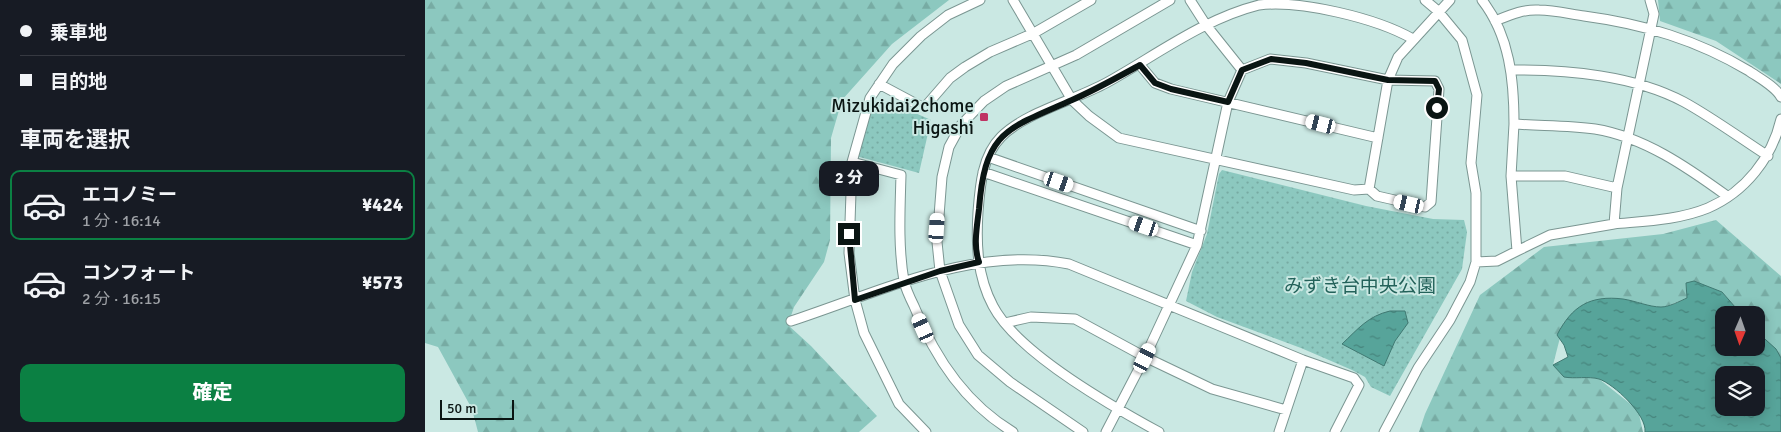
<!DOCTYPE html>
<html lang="ja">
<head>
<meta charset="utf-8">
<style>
	body { margin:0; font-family:Signika,"Noto Sans JP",sans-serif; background:#20242c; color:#f1f3f6; height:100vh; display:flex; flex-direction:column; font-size:19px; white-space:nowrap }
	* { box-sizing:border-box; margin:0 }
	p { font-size:16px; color:#9ea1a6 }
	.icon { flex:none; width:28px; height:28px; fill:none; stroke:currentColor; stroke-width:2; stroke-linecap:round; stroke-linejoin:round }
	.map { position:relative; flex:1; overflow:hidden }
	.details { display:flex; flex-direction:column; background:#171b24; width:425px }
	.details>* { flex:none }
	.top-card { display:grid; align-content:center; height:110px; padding:0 20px; background:#171b24 }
	.needle { width:32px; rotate:182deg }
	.tools { position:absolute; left:1290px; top:306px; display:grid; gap:10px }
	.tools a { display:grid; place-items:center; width:50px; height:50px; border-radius:10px; background:#171b24; box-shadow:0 2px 12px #0003; font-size:25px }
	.scale { position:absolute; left:15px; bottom:12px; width:74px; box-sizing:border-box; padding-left:5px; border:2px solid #0a1513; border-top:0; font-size:14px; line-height:18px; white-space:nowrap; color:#0a1513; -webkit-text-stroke:4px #cae8e3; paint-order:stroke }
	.end { position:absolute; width:22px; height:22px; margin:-11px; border:6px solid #0a1513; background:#fff; box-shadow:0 0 0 2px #fff }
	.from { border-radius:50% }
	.bubble { position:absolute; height:35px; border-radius:10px; background:#171b24; box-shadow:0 2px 12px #0003; font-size:16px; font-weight:800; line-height:35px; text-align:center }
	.car { position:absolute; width:15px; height:30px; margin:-15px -8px; border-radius:6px; box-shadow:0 0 4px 1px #0007; background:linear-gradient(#fff 24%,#345 0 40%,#fff 0 76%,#345 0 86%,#fff 0) }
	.top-card b { display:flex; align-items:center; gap:18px; height:48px; font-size:19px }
	.top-card b+b { border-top:1px solid #363941 }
	.top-card i { width:12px; height:12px; background:#f1f3f6 }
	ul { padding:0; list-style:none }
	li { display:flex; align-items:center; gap:15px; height:70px; margin:0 10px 8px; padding:0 10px; border:2px solid transparent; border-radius:10px }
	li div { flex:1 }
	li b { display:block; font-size:19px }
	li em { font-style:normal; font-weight:800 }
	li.current { border-color:#0b8043 }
	li>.icon { width:45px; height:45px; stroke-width:1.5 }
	h2 { padding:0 20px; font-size:22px; line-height:60px }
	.button { display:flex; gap:10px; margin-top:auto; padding:10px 20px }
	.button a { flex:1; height:58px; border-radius:10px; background:#0b8043; color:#fff; font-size:20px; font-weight:800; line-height:58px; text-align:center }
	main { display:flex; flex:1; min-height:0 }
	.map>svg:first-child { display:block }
	.green { fill:url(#green-dots) }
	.forest { fill:url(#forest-firs) }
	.water { fill:url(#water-ripples); stroke:#407972; fill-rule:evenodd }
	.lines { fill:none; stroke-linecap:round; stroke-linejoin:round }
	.minor-casing { stroke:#7b9692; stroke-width:11 }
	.minor { stroke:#fff; stroke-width:9 }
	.route { stroke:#0a1513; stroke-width:6 }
	.poi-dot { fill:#bf3263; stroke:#cae8e3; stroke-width:2 }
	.labels { text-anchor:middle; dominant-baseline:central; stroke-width:4; stroke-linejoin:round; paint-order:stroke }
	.poi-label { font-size:19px; fill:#0a1513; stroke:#cae8e3; text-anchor:end }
	.park-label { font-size:19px; fill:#23625a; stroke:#cae8e3 }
</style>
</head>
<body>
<main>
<section class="details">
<div class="top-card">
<b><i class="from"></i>乗車地</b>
<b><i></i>目的地</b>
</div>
<h2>車両を選択</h2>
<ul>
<li class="current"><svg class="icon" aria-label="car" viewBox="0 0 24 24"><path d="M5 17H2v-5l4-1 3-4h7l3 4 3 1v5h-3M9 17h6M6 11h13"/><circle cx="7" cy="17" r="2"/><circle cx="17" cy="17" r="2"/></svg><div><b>エコノミー</b><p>1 分 · 16:14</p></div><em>¥424</em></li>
<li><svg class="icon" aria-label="car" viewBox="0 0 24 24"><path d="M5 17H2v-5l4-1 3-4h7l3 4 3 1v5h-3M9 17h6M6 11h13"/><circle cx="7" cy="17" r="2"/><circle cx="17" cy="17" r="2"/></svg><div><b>コンフォート</b><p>2 分 · 16:15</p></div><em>¥573</em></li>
</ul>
<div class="button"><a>確定</a></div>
</section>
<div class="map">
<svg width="1356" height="432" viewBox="0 0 1356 432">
	<defs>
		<pattern id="green-dots" width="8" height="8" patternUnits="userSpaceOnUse" patternTransform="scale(1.25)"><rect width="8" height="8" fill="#8cc8bf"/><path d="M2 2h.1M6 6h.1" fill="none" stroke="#77aba3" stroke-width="1.8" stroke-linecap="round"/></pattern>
		<pattern id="forest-firs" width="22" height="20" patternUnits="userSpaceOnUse" patternTransform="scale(1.25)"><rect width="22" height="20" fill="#8cc8bf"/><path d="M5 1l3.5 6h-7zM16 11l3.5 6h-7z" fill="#77aba3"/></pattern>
		<pattern id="water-ripples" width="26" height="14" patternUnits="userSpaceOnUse" patternTransform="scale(1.25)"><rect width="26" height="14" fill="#57a49a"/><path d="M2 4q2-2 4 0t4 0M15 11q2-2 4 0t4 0" fill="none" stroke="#46847c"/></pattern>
	</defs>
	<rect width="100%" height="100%" fill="#cae8e3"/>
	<path class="green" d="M463,101L506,120L494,173L431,156L447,109Z
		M797,170L941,206L1008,219L1039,220L1042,232L1037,269L965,396L946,387L940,377L927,370L876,348L792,317L761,301L767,272L782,234L794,174Z"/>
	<path class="forest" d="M0,0H524L467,44L417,100L406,138L405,240L399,262L369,307L363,325L386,346L452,416L434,432H53L47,409L13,347L0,343Z
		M1233,0H1356V84L1291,41L1235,21Z
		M1291,220L1356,276V360L1331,331V315H1317L1297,292L1261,283L1262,298L1232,310L1139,322L1128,365L1174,379L1213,410L1218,432H994L1000,414L1055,295L1119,247L1238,234Z"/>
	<path class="water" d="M1269,281L1297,292L1317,315H1299V348H1331V331L1351,349L1356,358V432H1220C1222,415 1189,384 1174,379C1164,376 1149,379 1139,377L1128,365L1143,357L1139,345L1132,335C1147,306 1165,295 1198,299C1211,301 1224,307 1236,307C1244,307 1255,301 1262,298L1261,283ZM1299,375H1331V408H1299Z
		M965,311H980L983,323L970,341L959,366L917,344C933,329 943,316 965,311Z"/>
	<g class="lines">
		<g class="minor-casing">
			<path id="minor" d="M588,0L647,100L664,116L694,138L929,190L944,189L952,196L1000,207L1006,202L1014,89L1010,81L963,80L973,57L1025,0
				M765,0L781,25L817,70L845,59L881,63L963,80L944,189
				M1057,0C1085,36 1089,81 1089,124C1116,126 1144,125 1170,129C1219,137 1262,167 1302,196
				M1225,0L1229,14L1192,188L1189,224C1220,221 1254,220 1283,208C1320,192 1347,158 1356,119
				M1070,21C1085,15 1098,9 1114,10C1129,10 1145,14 1159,16C1219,24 1272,40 1324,71C1334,78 1350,86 1356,97
				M715,65L730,83L746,89L953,138
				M1087,70C1144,70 1208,75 1259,102C1288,118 1315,138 1343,156
				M454,84L499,108L525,78L540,67L565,52L609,33L666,0
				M563,157L776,231
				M427,162L476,175C475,210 473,247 479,281C481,290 485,298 489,306C509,356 541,404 588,432
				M558,172L772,245
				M1086,176H1140L1192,188
				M1092,251L1125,235L1189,224
				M1051,262L1072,261L1092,251L1086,176L1089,124
				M366,321C455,292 549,245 644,264L878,360L929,378L934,385L910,432
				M580,323L606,317L650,319L720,357L787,389L861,410
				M501,432L474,404L439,333L430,300L424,253L427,162L445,98L468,64L496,36L523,15L555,0
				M658,432L585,382L553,355L534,325L515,271L512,242L517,177L524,147L536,125L559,101L581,86L651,55L745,0
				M681,432L720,357L772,245L803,102L817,70
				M734,432C688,407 592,352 568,306C552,276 551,244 553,212C555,186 557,156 576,137C599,113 650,100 681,83C730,56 778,19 834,5C876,0 951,18 988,39
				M854,432L878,360
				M959,432L993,368L1025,320L1045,282L1051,262V193L1046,163L1052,95L1037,40L1013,11L1000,0"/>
		</g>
		<use href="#minor" class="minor"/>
	</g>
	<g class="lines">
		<path class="route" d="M424,234L430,300L515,271L554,262C548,246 552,226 554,209C560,130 582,129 647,100C670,90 693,77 715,65L730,83L746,89L803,102L817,70L846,59L881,63L963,80L1010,81L1014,89L1012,108"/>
	</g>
	<rect class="poi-dot" x="554" y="112" width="10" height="10" rx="2.5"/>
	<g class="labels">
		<g class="poi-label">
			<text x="549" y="106">Mizukidai2chome<tspan x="549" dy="22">Higashi</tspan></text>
		</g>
		<g class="park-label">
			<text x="935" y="286">みずき台中央公園</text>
		</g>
	</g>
</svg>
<div class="tools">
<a><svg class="needle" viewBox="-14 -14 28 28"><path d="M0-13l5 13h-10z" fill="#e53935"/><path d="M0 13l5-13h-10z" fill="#9ea1a6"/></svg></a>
<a><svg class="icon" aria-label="layers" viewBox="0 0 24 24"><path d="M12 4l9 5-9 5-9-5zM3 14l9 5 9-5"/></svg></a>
</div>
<div class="scale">50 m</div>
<i class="end from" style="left:1012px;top:108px"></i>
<i class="end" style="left:424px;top:234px"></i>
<div class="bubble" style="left:394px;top:161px;width:60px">2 分</div>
<i class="car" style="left:896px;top:124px;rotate:284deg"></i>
<i class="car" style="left:634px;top:182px;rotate:109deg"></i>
<i class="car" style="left:984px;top:204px;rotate:283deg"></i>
<i class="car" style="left:719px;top:226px;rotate:289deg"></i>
<i class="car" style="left:512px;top:228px;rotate:4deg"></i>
<i class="car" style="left:498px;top:328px;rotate:336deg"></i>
<i class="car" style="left:720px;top:358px;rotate:26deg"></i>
</div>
</main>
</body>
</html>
